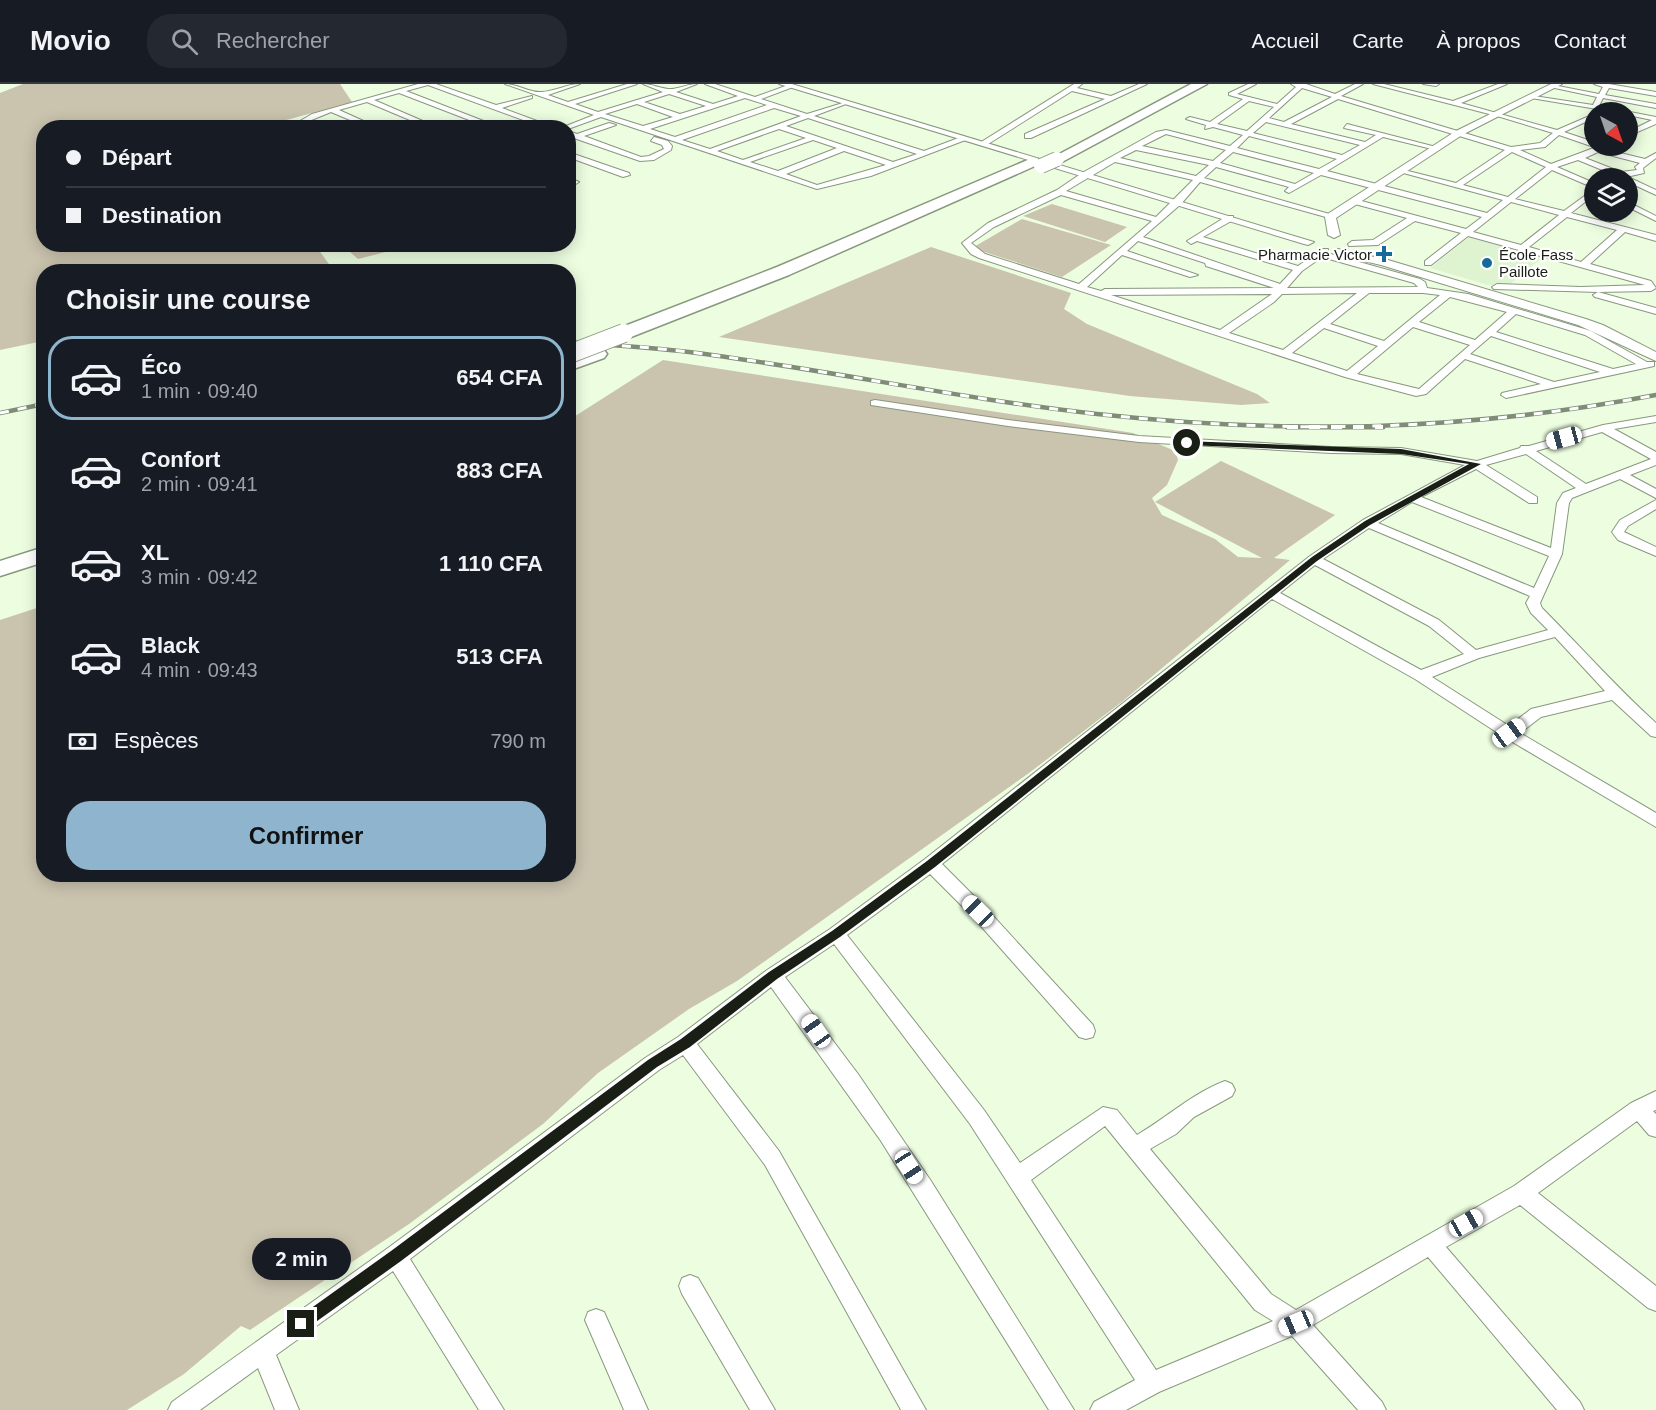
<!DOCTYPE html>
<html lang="fr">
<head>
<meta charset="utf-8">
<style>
	body { margin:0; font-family:Arial,sans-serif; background:#242831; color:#f1f3f6; height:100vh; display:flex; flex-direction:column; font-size:22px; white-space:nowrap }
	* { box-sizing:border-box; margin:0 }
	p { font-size:20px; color:#9ea1a6 }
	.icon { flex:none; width:33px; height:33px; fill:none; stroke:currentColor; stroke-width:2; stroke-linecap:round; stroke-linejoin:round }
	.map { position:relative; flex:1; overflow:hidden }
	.side { position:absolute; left:36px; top:180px; width:540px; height:618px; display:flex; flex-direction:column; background:#171b24; border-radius:24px; box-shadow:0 3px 15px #0003 }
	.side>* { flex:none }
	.banner { position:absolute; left:36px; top:36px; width:540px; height:132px; border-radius:24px; box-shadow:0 3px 15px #0003; display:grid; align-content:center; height:132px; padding:0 30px; background:#171b24 }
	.needle { width:39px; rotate:140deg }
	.tools { position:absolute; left:1584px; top:18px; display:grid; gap:12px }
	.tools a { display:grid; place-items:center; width:54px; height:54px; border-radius:50%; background:#171b24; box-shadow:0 3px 15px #0003; font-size:30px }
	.end { position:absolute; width:27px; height:27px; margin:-14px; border:8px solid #191f15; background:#fff; box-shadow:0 0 0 3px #fff }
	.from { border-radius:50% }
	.bubble { position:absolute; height:42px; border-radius:21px; background:#171b24; box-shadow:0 3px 15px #0003; font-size:20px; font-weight:800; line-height:42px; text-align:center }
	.car { position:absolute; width:18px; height:36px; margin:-18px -9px; border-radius:8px; box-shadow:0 0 4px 2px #0007; background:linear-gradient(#fff 24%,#345 0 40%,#fff 0 76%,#345 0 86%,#fff 0) }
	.banner b { display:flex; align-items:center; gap:21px; height:57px; font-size:22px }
	.banner b+b { border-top:2px solid #363941 }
	.banner i { width:15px; height:15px; background:#f1f3f6 }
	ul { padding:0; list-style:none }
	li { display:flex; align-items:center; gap:18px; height:84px; margin:0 12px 9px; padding:0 18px; border:3px solid transparent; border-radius:24px }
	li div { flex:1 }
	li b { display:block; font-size:22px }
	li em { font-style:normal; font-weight:800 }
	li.on { border-color:#8eb5cd }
	li>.icon { width:54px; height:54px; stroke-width:1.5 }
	h2 { padding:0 30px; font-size:27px; line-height:72px }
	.pay { display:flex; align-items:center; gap:15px; height:66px; padding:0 30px; font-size:22px }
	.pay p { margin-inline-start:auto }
	.primary-button { display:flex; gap:12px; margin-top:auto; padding:12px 30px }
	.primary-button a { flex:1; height:69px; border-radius:24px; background:#8eb5cd; color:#111; font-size:24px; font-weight:800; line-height:69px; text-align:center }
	header { display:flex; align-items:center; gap:36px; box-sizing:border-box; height:84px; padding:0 30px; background:#171b24; border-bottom:2px solid #363941 }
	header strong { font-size:28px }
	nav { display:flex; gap:33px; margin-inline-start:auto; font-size:21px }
	.search { width:420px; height:54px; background:#242831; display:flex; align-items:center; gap:15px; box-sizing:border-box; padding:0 21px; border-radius:24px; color:#9ea1a6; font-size:22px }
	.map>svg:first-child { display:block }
	.built { fill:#def3cf }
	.green { fill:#cac3ae }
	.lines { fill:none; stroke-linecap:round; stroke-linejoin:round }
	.minor-casing { stroke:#88987e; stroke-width:2 }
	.tertiary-casing { stroke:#88987e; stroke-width:2 }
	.motorway-casing { stroke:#88987e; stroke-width:3 }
	.minor { fill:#fff; fill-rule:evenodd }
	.tertiary { fill:#fff; fill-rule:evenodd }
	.motorway { fill:#fff; fill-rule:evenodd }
	.rail-far1-casing { stroke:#808b78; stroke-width:4.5 }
	.rail-casing { stroke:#808b78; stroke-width:5 }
	.rail-far1 { stroke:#fff; stroke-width:3; stroke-dasharray:9; stroke-linecap:butt }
	.rail { stroke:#fff; stroke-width:4; stroke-dasharray:11; stroke-linecap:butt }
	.motorway-bridge-far1-casing { stroke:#88987e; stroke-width:16; stroke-linecap:butt }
	.motorway-bridge-casing { stroke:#88987e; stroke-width:20; stroke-linecap:butt }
	.motorway-bridge-far1 { stroke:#fff; stroke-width:14 }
	.motorway-bridge { stroke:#fff; stroke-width:18 }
	.route { fill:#191f15 }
	.poi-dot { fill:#156a9b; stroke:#fff; stroke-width:2 }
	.labels { text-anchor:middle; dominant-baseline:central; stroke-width:4.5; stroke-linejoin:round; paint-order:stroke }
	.far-poi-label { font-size:15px; fill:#191f15; stroke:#fff; text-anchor:end }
</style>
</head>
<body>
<header>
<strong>Movio</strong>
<div class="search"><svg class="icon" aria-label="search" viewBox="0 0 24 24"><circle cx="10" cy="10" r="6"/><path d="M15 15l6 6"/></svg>Rechercher</div>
<nav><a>Accueil</a><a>Carte</a><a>À propos</a><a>Contact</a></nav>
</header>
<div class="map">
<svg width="1656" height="1326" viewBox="0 0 1656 1326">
	<rect width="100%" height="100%" fill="#ecfde0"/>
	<path class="built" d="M1469,153L1543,173L1508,202L1488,201L1430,184Z"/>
	<path class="green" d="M23,0H340L352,18L261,43L44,44V160L315,161L334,187L44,188L43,257L0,266V9Z
		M1052,120L1127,143L1105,158L1023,132Z
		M1022,135L1111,161L1062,193L972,164Z
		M342,161H413L358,175Z
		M931,163L1071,209L1064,225L1087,240L1257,310L1270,319L1241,321L1130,312L719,253Z
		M663,276L1133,349L1175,367L1178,376L1167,401L1152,414L1162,431L1215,455L1238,473L1262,474L1155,418L1221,377L1335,431L1274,474L1290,476L1123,617L1029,689L737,897L689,925L598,989L543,1040L409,1140L250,1246L241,1242L184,1290L127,1326H0V536L43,522L44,790H568L569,336Z"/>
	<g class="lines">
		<g class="minor-casing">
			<path id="minor" d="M418,0H436L496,21L532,12V14L502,24L556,44H545L428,1L406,7L499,43L490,44L399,9L374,16L439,44H429L367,18L339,26L379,44H369L331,28L309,37L319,44H310L300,37L312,30Z
				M505,0C518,0 530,9 542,8C556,7 567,0 580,0L548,11L568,18L627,0H637L575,20L598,28L663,8L643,0C652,0 659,4 668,5C676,6 688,0 697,0L676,8L713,20L738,12L705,0H715L755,13L791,0L793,3L761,15L807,30L846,18V20L814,32L924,67L961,53L968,55L871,92L817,105L601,33L568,45L561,44L594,31ZM669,10L706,22L680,30L644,18ZM745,14L767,21L675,53L650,45ZM637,20L673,33L643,42L605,30ZM774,24L801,32L710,65L682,56ZM808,34L917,70L893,78L786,42ZM779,45L806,54L743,76L717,67ZM813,56L837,64L778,87L750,78ZM844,67L886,81L817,101L786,90Z
				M1074,0H1082L1077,4L1111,12L1139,0H1147L1031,54H1025V50L1105,15L1072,7L985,62L978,60Z
				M1248,0H1256L1237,10L1277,20L1296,3L1291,0H1306L1335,10L1355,0H1363L1341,12L1511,63L1540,59L1553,49L1497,32L1373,0H1384L1453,17L1498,0H1507L1461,19L1557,46L1594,30V34L1564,48L1594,58V62H1597H1591L1559,51L1545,63L1520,66L1551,80L1599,62H1607L1604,65L1645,75L1656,69V74L1643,84L1644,89L1622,94H1595L1596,92L1612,90L1578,76L1557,83L1594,99V104L1552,86L1515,115L1564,127L1594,105V111L1571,129L1656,151V157L1625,148L1590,180L1651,197L1656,204L1651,207L1598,208L1656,224V230L1595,213L1593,211L1598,208L1494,205L1492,203L1497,200L1581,203L1645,201L1468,152L1431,181H1425V177L1461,149L1415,137L1378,161L1349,162L1348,160L1352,157L1373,156L1407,134L1351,119V115H1354L1466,145L1482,133L1321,91L1289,109L1285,107L1289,103L1216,83L1204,94L1333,131V135L1200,98L1181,120L1143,153L1280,200L1293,186L1197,157L1191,160L1187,157L1227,132H1233V136L1203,153L1298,182L1322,165H1328L1327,169L1420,195L1425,198L1427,204L1468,210L1591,247L1647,278H1654V282L1506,314L1501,311L1502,309L1541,300L1465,275L1426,310L1416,312L1345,293L979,174L971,170L962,159L988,139L1057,106L1082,89L1156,48L1166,46L1230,62L1243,51L1213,43L1205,45L1206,41L1186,35L1190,33L1210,38L1243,15L1229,11V9ZM1302,4L1332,13L1284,38L1269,34ZM1338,15L1505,66L1456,99L1400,85L1396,87L1503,116L1487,129L1327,87L1383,53L1436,66L1440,64L1347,40L1344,44L1376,51L1365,58L1291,40ZM1249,17L1274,23L1247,47L1217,40ZM1266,38L1360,61L1342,71L1253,49ZM1166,50L1226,66L1213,77L1142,62ZM1249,52L1337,75L1319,85L1237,64ZM1136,66L1209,81L1196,92L1120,74ZM1233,68L1314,89L1295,100L1220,79ZM1512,68L1546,83L1508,113L1463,101ZM1598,68L1640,79L1635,83L1637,86L1621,88L1585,74ZM1115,78L1193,96L1156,133L1066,107ZM1061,111L1152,137L1079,200L985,170L971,159L994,143ZM1511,118L1559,131L1521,161L1473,148ZM1567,133L1617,146L1581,178L1529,163ZM1138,157L1205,179L1206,182L1274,204L1105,205L1101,207L1087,203L1122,171L1190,193L1198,191L1127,167ZM1322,173L1414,199L1418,203L1287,204L1302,187ZM1357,209L1283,266L1229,249L1274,218L1282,210ZM1369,209H1423L1440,211L1384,257L1330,240ZM1272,210L1220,246L1111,211ZM1450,213L1507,228L1475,256L1419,238ZM1516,230L1585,251L1636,280L1613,285L1496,248ZM1413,243L1470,261L1419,305L1357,290ZM1324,244L1378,262L1347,287L1292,269ZM1491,252L1600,288L1554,298L1470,270Z
				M1423,0H1439L1436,2Z
				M1594,0H1609L1656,8V12L1609,4L1605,11L1656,20V24L1603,14L1599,22L1656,33V40L1628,52V48L1652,36L1628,31V28H1615L1531,14L1534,12L1593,21L1597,13L1550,3L1553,1L1599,10L1603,3Z
				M609,39L616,41L584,52L641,73L649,72L664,65L662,61L651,57L654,53L668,57L672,62L671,66L654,76L640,77L568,52V47L577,50Z
				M568,68L629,89L630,91L623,93L568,73Z
				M568,93L579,98L568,105Z
				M1628,93L1656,106V111L1628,98V94H1624Z
				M1628,118L1656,132V137L1628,123Z
				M462,160H471V161L467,164Z
				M875,316L1008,336L1139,352L1331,363L1401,364L1477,377L1520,364L1521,362H1529L1603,341L1656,332V338L1614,345L1656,368V381L1630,391L1656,405V414L1620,395L1572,414L1569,419L1562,470L1540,519L1542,524C1580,562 1616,603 1656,639V653L1651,652L1612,616L1541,633L1520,649L1656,729V743L1504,653L1415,595L1272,515L942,780L984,822L1093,941L1095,947L1093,953L1086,955L1079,953L972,832L930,790L847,851L984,1026L1020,1079L1103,1023L1117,1026L1137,1051C1168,1033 1191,1010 1225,997L1232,1000L1235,1006L1232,1012L1194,1033L1176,1050L1150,1065L1271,1210L1296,1226L1514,1102L1631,1019L1656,1007V1026L1653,1027L1656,1030V1053L1649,1051L1637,1037L1538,1109L1656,1202V1227L1648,1224L1520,1121L1446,1163L1580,1318L1584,1326H1557L1428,1173L1313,1241L1382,1318L1386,1326H1358L1292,1252L1159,1308L1126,1326H1090L1094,1318L1135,1296L970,1040L834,860L785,893L858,990L931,1097L1074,1326H1049L881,1057L771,903L697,960L779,1067L926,1326H901L765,1081L683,971L659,986L410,1175L504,1326H479L393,1187L276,1271L299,1326H275L258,1284L200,1326H168L172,1318L388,1164L645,974L678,953L767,886L830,845L925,775L1310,472L1363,436L1465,381L1401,370L1331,369L1139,358L1008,342L871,321V317ZM1602,348L1651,375L1586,400L1536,367ZM1526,370L1576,404L1563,409L1557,419L1551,464L1421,413L1476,385L1529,419H1537V413L1486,381ZM1412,418L1549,472L1534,504L1378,439ZM1369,444L1530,512L1526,519L1531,529L1548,546L1476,566L1439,536L1323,475ZM1315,481L1429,542L1464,570L1421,586L1280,509ZM1555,553L1605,607L1531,625L1509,642L1432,593L1479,574ZM1105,1042L1255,1226L1273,1237L1156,1286L1031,1096Z
				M1656,416V425L1628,442L1624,448L1656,463V472L1618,456L1612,448L1620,436Z
				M690,1191L698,1194L775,1326H750L682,1210L679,1202L682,1194Z
				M596,1225L604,1228L648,1326H624L585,1236L588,1228Z"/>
		</g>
		<g class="tertiary-casing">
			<path id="tertiary" d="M779,0H792L1314,158L1308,161L1304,160Z
				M1551,0H1562L1462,51L1336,134L1340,151L1334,154L1328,151L1325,133L1326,131L1456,47Z
				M1338,165L1388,176L1586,235L1603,241L1656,268V277L1578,241L1381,181L1334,170V166Z"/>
		</g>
		<g class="motorway-casing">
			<path id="motorway" d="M1191,0H1207L1062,78H1052L1050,75Z
				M1030,75L1035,76L1037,79L1035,82L789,191L631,253H617L615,249L617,245L777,183Z
				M597,264L604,266L607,270L604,274L568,287V274Z
				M44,463V478L0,492V477Z"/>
		</g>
		<use href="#minor" class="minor"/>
		<use href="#tertiary" class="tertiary"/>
		<use href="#motorway" class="motorway"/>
		<g class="rail-far1-casing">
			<path id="rail-far1" d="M568,258C608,261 649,263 689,268C825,285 960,315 1097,330C1289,351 1466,347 1656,311
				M0,329L44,320"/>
		</g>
		<g class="rail-casing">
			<path id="rail" d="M1287,343H1383"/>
		</g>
		<use href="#rail-far1" class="rail-far1"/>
		<use href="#rail" class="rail"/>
		<g class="motorway-bridge-far1-casing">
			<path id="motorway-bridge-far1" d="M1041,82L1057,75"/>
		</g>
		<g class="motorway-bridge-casing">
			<path id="motorway-bridge" d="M572,269L624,249"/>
		</g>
		<use href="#motorway-bridge-far1" class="motorway-bridge-far1"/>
		<use href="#motorway-bridge" class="motorway-bridge"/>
	</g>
	<path class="route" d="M1184,357L1401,365L1481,380L1370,441L1317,477L935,783L840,853L777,895L690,963L657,983L401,1177L306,1245L301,1247L296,1245L294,1240L296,1235L391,1167L648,976L681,955L769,888L832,847L927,777L1312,473L1365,437L1469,380L1401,370L1187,361Z"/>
	<g class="poi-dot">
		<path d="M1381 161h6v6h6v6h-6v6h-6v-6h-6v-6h6z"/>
		<circle cx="1487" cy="179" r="6"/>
	</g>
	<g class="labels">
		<g class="far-poi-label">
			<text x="1372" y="170">Pharmacie Victor</text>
			<text x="1499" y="170" text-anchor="start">École Fass<tspan x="1499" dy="17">Paillote</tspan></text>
		</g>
	</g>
</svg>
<div class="tools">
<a><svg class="needle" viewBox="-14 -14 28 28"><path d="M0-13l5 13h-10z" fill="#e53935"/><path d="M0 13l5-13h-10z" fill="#9ea1a6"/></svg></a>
<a><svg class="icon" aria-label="layers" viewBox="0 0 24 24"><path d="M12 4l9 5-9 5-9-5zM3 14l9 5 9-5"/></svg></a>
</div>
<i class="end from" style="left:1187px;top:359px"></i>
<i class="end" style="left:301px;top:1240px"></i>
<div class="bubble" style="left:252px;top:1154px;width:99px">2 min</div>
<i class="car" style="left:1564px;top:354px;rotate:255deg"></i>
<i class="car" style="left:1509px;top:649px;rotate:54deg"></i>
<i class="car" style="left:978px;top:827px;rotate:315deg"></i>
<i class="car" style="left:816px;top:947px;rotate:325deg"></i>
<i class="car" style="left:909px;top:1083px;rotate:147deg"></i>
<i class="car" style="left:1466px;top:1139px;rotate:61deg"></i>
<i class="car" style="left:1296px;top:1239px;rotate:247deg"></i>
<div class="banner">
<b><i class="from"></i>Départ</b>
<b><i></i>Destination</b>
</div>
<section class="side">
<h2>Choisir une course</h2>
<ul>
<li class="on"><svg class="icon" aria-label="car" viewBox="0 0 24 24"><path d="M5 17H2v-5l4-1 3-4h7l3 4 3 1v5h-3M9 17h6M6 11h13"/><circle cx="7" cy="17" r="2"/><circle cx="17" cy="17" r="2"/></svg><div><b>Éco</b><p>1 min · 09:40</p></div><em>654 CFA</em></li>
<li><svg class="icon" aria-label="car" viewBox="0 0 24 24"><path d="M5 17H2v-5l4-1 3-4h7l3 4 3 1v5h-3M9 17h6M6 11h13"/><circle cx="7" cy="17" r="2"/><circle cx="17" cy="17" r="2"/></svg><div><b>Confort</b><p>2 min · 09:41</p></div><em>883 CFA</em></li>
<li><svg class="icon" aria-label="car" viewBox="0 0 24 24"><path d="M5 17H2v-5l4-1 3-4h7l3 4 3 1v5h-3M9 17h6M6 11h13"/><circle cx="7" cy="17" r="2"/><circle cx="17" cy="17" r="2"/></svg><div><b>XL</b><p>3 min · 09:42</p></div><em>1 110 CFA</em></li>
<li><svg class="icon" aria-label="car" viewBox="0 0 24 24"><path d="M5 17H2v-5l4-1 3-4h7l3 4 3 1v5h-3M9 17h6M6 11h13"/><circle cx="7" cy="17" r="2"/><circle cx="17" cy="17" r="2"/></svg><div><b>Black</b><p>4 min · 09:43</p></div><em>513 CFA</em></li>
</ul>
<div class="pay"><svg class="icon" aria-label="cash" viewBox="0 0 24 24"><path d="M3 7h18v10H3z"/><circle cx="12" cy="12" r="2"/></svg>Espèces<p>790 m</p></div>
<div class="primary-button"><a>Confirmer</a></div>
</section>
</div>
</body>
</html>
